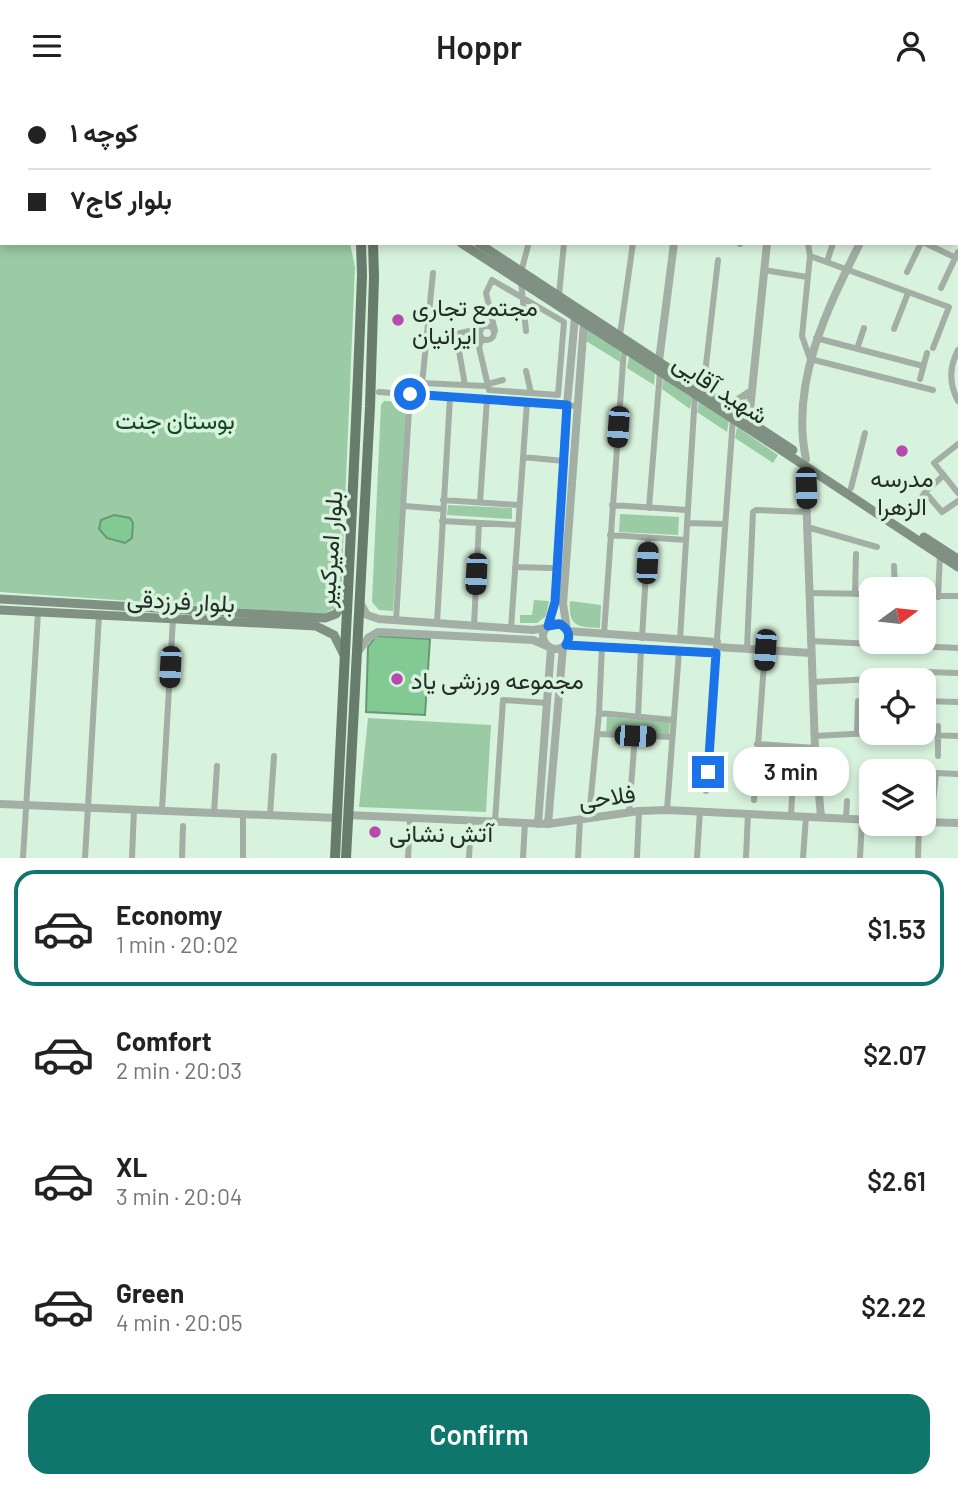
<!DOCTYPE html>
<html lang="en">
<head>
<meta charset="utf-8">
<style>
	body { margin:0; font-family:Barlow,Vazirmatn,sans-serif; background:#f6f6f6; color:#222; height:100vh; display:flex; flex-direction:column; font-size:26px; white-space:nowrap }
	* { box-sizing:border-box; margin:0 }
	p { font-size:23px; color:#767676 }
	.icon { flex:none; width:38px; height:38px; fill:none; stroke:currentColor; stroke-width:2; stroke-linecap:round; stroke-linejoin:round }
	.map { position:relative; height:767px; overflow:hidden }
	.sheet { display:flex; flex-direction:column; background:#fff; flex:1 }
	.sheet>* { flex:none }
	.guide { position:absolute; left:0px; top:0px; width:959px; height:154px; box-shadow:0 4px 10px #0003; display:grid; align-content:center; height:154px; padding:0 28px; background:#fff }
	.needle { width:46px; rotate:75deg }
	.buttons { position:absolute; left:859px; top:486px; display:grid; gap:14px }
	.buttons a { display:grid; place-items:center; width:77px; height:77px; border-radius:14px; background:#fff; box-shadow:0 4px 10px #0003; font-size:35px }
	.end { position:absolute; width:32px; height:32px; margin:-16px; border:9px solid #1a73e8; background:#fff; box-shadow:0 0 0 4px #fff }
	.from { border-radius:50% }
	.bubble { position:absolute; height:49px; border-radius:21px; background:#fff; box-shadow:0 4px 10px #0003; font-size:23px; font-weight:600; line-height:49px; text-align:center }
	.car { position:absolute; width:21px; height:42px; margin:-21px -10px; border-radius:9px; box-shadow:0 0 5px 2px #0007; background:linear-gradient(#222 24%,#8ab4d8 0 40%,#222 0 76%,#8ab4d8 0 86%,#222 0) }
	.guide b { display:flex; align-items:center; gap:24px; height:66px; font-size:26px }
	.guide b+b { border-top:2px solid #e0e0e0 }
	.guide i { width:18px; height:18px; background:#222 }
	ul { padding:12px 0 0; list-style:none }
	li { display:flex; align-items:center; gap:21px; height:116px; margin:0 14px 10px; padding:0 14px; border:4px solid transparent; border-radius:21px }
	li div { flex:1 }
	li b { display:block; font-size:26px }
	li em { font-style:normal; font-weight:600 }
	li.on { border-color:#0f766e }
	li>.icon { width:63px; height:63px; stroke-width:1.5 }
	.button { display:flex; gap:14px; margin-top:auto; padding:14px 28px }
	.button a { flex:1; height:80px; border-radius:21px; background:#0f766e; color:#fff; font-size:28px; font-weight:600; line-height:80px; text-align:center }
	header { display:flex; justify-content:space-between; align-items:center; height:91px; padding:0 28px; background:#fff; font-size:32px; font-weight:600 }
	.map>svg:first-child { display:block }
	.green { fill:#9acba4 }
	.water { fill:#82c993; stroke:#659a72; stroke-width:2 }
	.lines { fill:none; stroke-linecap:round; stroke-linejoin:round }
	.minor { stroke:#a3aea5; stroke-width:6 }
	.tertiary { stroke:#a3aea5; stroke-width:8 }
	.secondary { stroke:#809183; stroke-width:9 }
	.primary { stroke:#677c6b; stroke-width:10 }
	.route { stroke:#1a73e8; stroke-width:9 }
	.poi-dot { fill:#b54bac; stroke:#d8f3dd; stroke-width:2.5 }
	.labels { text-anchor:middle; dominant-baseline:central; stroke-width:7; stroke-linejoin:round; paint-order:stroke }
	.poi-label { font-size:24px; fill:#222d25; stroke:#d8f3dd; text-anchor:start }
	.street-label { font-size:24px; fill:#222d25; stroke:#d8f3dd }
	.park-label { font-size:24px; fill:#124724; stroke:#d8f3dd }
</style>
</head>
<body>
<header><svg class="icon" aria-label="menu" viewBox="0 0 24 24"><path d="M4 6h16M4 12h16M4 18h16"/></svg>Hoppr<svg class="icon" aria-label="person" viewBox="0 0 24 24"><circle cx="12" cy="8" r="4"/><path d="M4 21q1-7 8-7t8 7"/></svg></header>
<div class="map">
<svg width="958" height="767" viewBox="0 0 958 767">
	<rect width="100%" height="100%" fill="#d8f3dd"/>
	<path class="green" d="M0,0H295L296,2H2V152H350L355,176L341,506L333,518L323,523L0,501Z
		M587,238L620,260V271L586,250Z
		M629,266L655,283L654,294L627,277Z
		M663,287L692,307L690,318L662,298Z
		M384,310L408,311L393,520L379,519L372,511L381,314Z
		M699,310L729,330L727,341L697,321Z
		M737,336L778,364L773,372L735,347Z
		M448,414L512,417V428L447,424Z
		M620,423L679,426L678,444L619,441Z
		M534,509L549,510L546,525L537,532H520V524H532Z
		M570,510L601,514L600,537C578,536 568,536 570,510Z
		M607,626L670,631L669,644L606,641Z
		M368,627L491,634L486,721L359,716Z
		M799,661H812L814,694L797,692Z"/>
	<path class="water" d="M114,424L130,427L133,432L132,447L125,452L107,447L99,438L101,429Z
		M376,545L430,548L425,624L366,621L368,556Z"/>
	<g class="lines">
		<path class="minor" d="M646,0L659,2
			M466,2V0
			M846,2L847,0
			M877,2L878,0
			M957,20H958
			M957,90H958
			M808,152L810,165L802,245L810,268L933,299
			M925,152L956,167
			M740,153V152
			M810,165L949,216L933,257
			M827,171L833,152
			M764,179L807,186
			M521,181L528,155
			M907,181L921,152
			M521,191L526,240
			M941,197L958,161
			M559,204L564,152
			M480 242a7 7 0 1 1 14 0a7 7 0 1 1-14 0Z
			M894,238L908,202
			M620,244L633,152
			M816,247L923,275
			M482,248L479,256L489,299L558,304L564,231L492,189L486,202L495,240
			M857,258L864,237
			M958,259C949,276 949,293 958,310
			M526,280L531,302
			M920,288L927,262
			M422,292L485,295
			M488,293L503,289
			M465,294L456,243L474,239
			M703,300L718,169
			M379,301L577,315
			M421,304L433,182
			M958,353L934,372L958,402
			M523,366L564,370
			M851,397L865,342
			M925,401L942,421L958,410
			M443,409L518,414
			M480,411L487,308
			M612,414L687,419
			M404,415L442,418
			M916,415L925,401L944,384
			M649,417L660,280
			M442,430L517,434
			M687,432L724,433
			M807,436L877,456
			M610,444L686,449
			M894,475L895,499
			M515,476L551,477
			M809,502L872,503
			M855,503L856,463
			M924,505H958
			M938,506L940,464
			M396,529L410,303
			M437,532L450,306
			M474,535L479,432
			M511,537L527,311
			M604,543L624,257
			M642,547L648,448
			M680,549L695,303
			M810,550L958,557
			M747,557L753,421L756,419L806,421
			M896,580L958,582
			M812,591L896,587
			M924,610L958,611
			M599,622L674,629
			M638,626L641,558
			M857,641L858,610H872
			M876,642L958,645
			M597,643L672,646
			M814,645L872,642
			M757,653L815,657
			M938,665V635
			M885,681L886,673
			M706,700L733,327
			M754,709L765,559
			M162,719L173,528
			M667,719L679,560
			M629,721L635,645
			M214,722L217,675
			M243,723V767
			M270,724L274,665
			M791,724L795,656
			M589,726L599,622L602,555
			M846,728L847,710
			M495,731L503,609L547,612
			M931,731L936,682L958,683
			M23,767L38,521
			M85,767L99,524
			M132,767L134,718
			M182,767L183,735
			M408,767L410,727
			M469,767L471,730
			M523,767L525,732
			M578,767L580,728
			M637,767L639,720
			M697,767L700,720
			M746,767L748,722
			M803,767L806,725
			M860,767L862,729
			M918,767L919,733"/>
		<path class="tertiary" d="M787,2V0
			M933,2V0
			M659,270L674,152
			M727,316L750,301
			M749,329L767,152
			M806,368C790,292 827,218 860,152
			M805,374L815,657L821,726
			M359,510L367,524L379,528L533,539L546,537
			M543 545a13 13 0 1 1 26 0a13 13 0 1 1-26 0Z
			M548,535L555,511L567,314L575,226
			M567,538L563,513L584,231
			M568,540L717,551
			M566,554L716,562
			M717,556L811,562
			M358,561L368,547L378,541L533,549L549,556
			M0,713L337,727
			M348,724L548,733L639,720L667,719L872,729
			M924,731L958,732
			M538,733L551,557
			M548,733L563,556"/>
		<path class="secondary" d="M461,152L778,357L958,476
			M478,152L793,359
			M924,446L958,468
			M0,508L325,527L336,523L346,508
			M0,519L316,535L334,544L344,564"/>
		<path class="primary" d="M311,0V2
			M324,0L325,2
			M335,767C344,573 355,378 362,184L361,152
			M346,767L370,316L374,186L373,152"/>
	</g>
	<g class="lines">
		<path class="route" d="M410,303L567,314L555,511L548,535L560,533C569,538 571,546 566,554L716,562L708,681"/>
	</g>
	<g class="poi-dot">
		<circle cx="398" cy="229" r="7"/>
		<circle cx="902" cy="360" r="7"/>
		<circle cx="397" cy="588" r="7"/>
		<circle cx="375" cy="741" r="7"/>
	</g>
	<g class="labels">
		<g class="poi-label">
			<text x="412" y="215">مجتمع تجاری<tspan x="412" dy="28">ایرانیان</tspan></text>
			<text x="902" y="386" text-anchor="middle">مدرسه<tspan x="902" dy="28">الزهرا</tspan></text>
			<text x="411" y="588">مجموعه ورزشی یاد</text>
			<text x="389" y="741">آتش نشانی</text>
		</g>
		<g class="street-label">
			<text transform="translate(721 297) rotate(33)">شهید آقایی</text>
			<text transform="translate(329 458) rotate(-86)">بلوار امیرکبیر</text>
			<text transform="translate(181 509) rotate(3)">بلوار فرزدقی</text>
			<text transform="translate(607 705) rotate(-7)">فلاحی</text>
		</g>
		<g class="park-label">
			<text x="175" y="328">بوستان جنت</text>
		</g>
	</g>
</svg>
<div class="buttons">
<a><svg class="needle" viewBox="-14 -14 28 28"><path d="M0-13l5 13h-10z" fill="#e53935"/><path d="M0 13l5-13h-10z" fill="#767676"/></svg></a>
<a><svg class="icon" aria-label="locate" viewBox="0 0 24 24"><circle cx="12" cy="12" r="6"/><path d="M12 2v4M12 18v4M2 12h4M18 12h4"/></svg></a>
<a><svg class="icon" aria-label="layers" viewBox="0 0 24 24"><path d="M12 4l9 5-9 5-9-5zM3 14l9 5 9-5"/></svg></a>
</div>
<i class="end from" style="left:410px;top:303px"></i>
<i class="end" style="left:708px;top:681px"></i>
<div class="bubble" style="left:733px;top:656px;width:116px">3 min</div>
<i class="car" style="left:618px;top:336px;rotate:184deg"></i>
<i class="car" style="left:806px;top:397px;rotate:178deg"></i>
<i class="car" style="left:647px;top:472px;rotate:3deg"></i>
<i class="car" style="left:476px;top:483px;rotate:183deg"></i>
<i class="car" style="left:765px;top:559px;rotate:184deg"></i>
<i class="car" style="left:170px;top:576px;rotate:183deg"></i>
<i class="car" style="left:635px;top:645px;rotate:92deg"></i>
<div class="guide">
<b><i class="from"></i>کوچه ۱</b>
<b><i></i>بلوار کاج۷</b>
</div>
</div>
<section class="sheet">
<ul>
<li class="on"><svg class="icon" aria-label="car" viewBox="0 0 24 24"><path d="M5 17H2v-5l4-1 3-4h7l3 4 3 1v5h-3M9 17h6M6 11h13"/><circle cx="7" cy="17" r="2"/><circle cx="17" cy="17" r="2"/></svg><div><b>Economy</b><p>1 min · 20:02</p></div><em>$1.53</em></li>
<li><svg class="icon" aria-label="car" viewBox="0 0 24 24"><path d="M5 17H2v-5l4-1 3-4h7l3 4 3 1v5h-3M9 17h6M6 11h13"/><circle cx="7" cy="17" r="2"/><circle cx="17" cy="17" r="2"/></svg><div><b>Comfort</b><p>2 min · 20:03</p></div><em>$2.07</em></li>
<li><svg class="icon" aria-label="car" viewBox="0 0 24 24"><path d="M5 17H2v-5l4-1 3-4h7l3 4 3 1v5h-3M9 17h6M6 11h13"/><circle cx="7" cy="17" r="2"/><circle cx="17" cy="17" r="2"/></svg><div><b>XL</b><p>3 min · 20:04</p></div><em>$2.61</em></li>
<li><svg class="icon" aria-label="car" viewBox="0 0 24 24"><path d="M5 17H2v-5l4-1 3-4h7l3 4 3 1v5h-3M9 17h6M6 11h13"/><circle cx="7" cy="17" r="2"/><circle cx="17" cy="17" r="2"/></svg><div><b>Green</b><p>4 min · 20:05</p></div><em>$2.22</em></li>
</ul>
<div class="button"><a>Confirm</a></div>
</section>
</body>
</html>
